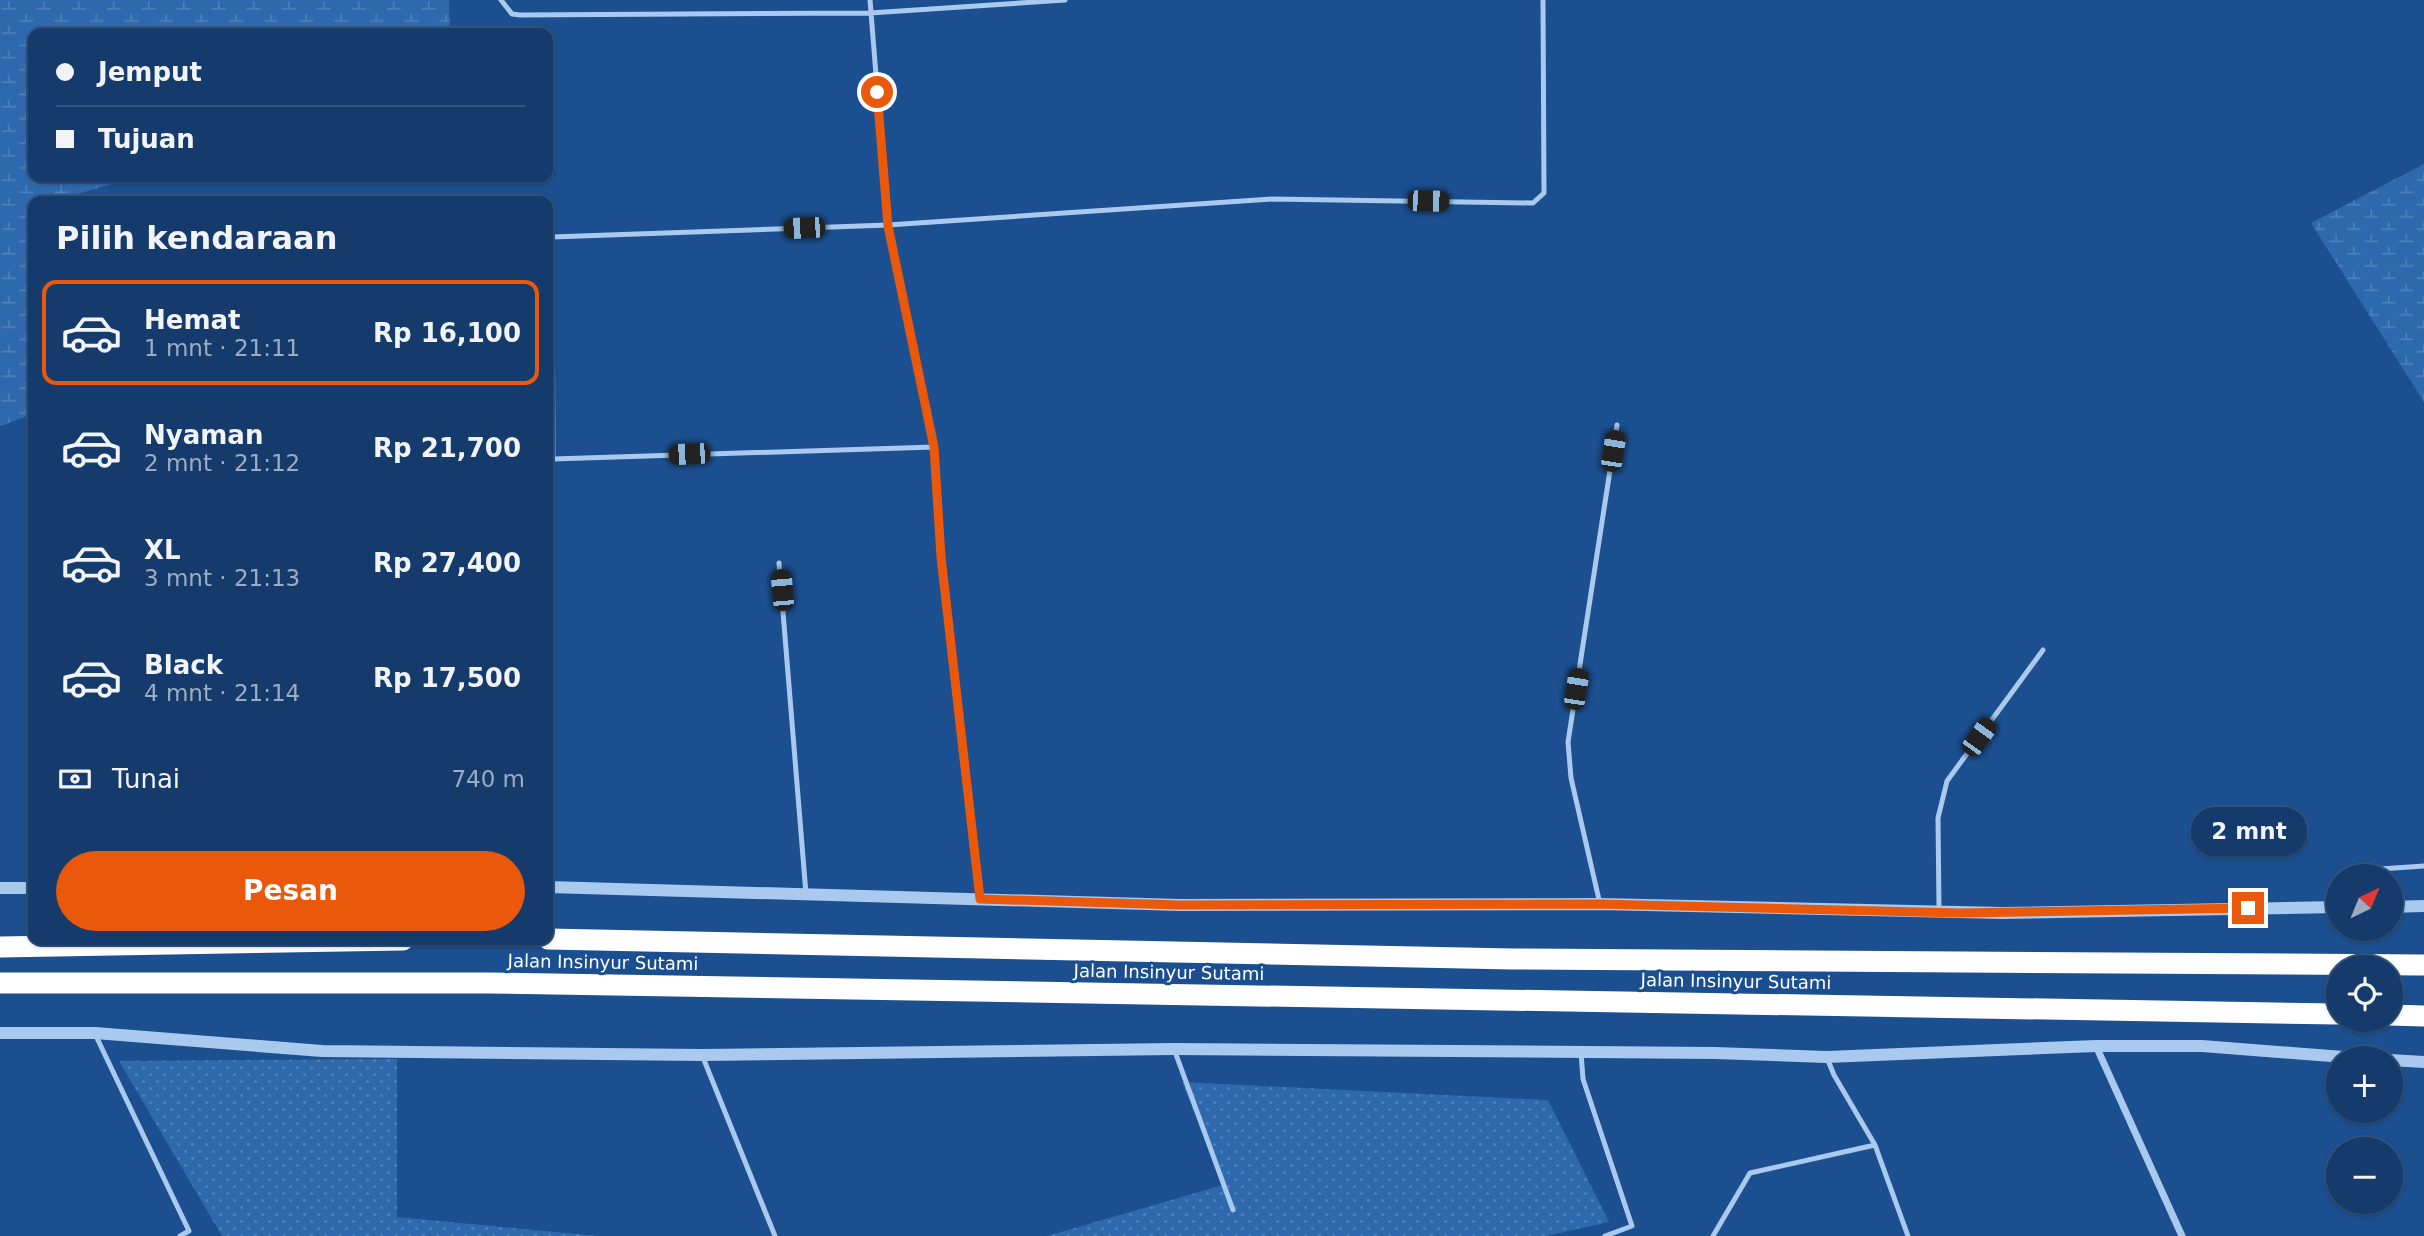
<!DOCTYPE html>
<html lang="id">
<head>
<meta charset="utf-8">
<style>
	body { margin:0; font-family:"DejaVu Sans",sans-serif; background:#214673; color:#f1f3f6; height:100vh; display:flex; flex-direction:column; font-size:26px; white-space:nowrap }
	* { box-sizing:border-box; margin:0 }
	p { font-size:23px; color:#9dadc1 }
	.icon { flex:none; width:38px; height:38px; fill:none; stroke:currentColor; stroke-width:2; stroke-linecap:round; stroke-linejoin:round }
	.map { position:relative; flex:1; overflow:hidden }
	.side { position:absolute; left:28px; top:196px; width:525px; height:749px; display:flex; flex-direction:column; background:#143b6b; border-radius:14px; box-shadow:0 2px 5px #0004,0 0 0 2px #33557e }
	.side>* { flex:none }
	.guide { position:absolute; left:28px; top:28px; width:525px; height:154px; border-radius:14px; box-shadow:0 2px 5px #0004,0 0 0 2px #33557e; display:grid; align-content:center; height:154px; padding:0 28px; background:#143b6b }
	.needle { width:46px; rotate:43deg }
	.fabs { position:absolute; left:2326px; top:864px; display:grid; gap:14px }
	.fabs a { display:grid; place-items:center; width:77px; height:77px; border-radius:50%; background:#143b6b; box-shadow:0 2px 5px #0004,0 0 0 2px #33557e; font-size:35px }
	.end { position:absolute; width:32px; height:32px; margin:-16px; border:9px solid #ea580c; background:#fff; box-shadow:0 0 0 4px #fff }
	.from { border-radius:50% }
	.bubble { position:absolute; height:49px; border-radius:24px; background:#143b6b; box-shadow:0 2px 5px #0004,0 0 0 2px #33557e; font-size:23px; font-weight:800; line-height:49px; text-align:center }
	.car { position:absolute; width:21px; height:42px; margin:-21px -10px; border-radius:9px; box-shadow:0 0 5px 2px #0007; background:linear-gradient(#222 24%,#8ab4d8 0 40%,#222 0 76%,#8ab4d8 0 86%,#222 0) }
	.guide b { display:flex; align-items:center; gap:24px; height:66px; font-size:26px }
	.guide b+b { border-top:2px solid #33557e }
	.guide i { width:18px; height:18px; background:#f1f3f6 }
	ul { padding:0; list-style:none }
	li { display:flex; align-items:center; gap:21px; height:105px; margin:0 14px 10px; padding:0 14px; border:4px solid transparent; border-radius:14px }
	li div { flex:1 }
	li b { display:block; font-size:26px }
	li em { font-style:normal; font-weight:800 }
	li.active { border-color:#ea580c }
	li>.icon { width:63px; height:63px; stroke-width:1.5 }
	h2 { padding:0 28px; font-size:32px; line-height:84px }
	.pay { display:flex; align-items:center; gap:18px; height:77px; padding:0 28px; font-size:26px }
	.pay p { margin-inline-start:auto }
	.cta { display:flex; gap:14px; margin-top:auto; padding:14px 28px }
	.cta a { flex:1; height:80px; border-radius:42px; background:#ea580c; color:#fff; font-size:28px; font-weight:800; line-height:80px; text-align:center }
	.map>svg:first-child { display:block }
	.grass { fill:url(#grass-dots) }
	.wetland { fill:url(#wetland-marsh) }
	.lines { fill:none; stroke-linecap:round; stroke-linejoin:round }
	.service { stroke:#a9c9ee; stroke-width:5 }
	.minor { stroke:#a9c9ee; stroke-width:7 }
	.tertiary { stroke:#a9c9ee; stroke-width:12 }
	.motorway { stroke:#fff; stroke-width:21 }
	.route { stroke:#ea580c; stroke-width:9 }
	.labels { text-anchor:middle; dominant-baseline:central; stroke-width:6; stroke-linejoin:round; paint-order:stroke }
	.street-label { font-size:18px; fill:#fff; stroke:#1b4f8f }
</style>
</head>
<body>
<div class="map">
<svg width="2424" height="1236" viewBox="0 0 2424 1236">
	<defs>
		<pattern id="grass-dots" width="8" height="8" patternUnits="userSpaceOnUse" patternTransform="scale(1.75)"><rect width="8" height="8" fill="#2e69ad"/><path d="M2 2h.1M6 6h.1" fill="none" stroke="#4d80b9" stroke-width="1.8" stroke-linecap="round"/></pattern>
		<pattern id="wetland-marsh" width="20" height="14" patternUnits="userSpaceOnUse" patternTransform="scale(1.75)"><rect width="20" height="14" fill="#2e69ad"/><path d="M1 5h8M5 5V1M11 12h8M15 12V8" fill="none" stroke="#4d80b9"/></pattern>
	</defs>
	<rect width="100%" height="100%" fill="#1b4f8f"/>
	<path class="grass" d="M397,1059V1217L599,1236H222L119,1061Z
		M1182,1082L1548,1100L1609,1222L1546,1236H1047L1223,1185Z"/>
	<path class="wetland" d="M0,0H449L450,33H33V177H137L53,201H33V414L0,426Z
		M2424,164V402L2311,223Z"/>
	<g class="lines">
		<path class="service" d="M501,0L512,14L520,15L870,13L1065,0
			M870,0L888,225L934,447L941,557L980,899
			M934,447L553,459L552,237L888,225L1272,199L1533,203L1544,193L1543,0
			M779,563L806,894
			M2350,871L2424,866
			M1600,904L1571,778L1568,742L1617,425
			M1939,909L1938,818L1947,781L2043,650
			M96,1036L189,1231L180,1236
			M1174,1049L1233,1210
			M1581,1053L1583,1079L1632,1226L1605,1236
			M702,1055L775,1236
			M1827,1058L1834,1075L1875,1145L1908,1236
			M1713,1236L1750,1173L1875,1145"/>
		<path class="minor" d="M2096,1046L2182,1236"/>
		<path class="tertiary" d="M548,887L1180,905L1600,904L2003,913L2338,907
			M0,888H33
			M2390,907L2424,906
			M0,1033H95L322,1051L702,1055L1174,1049L1715,1053L1827,1057L2096,1046H2202L2369,1059
			M2390,1060L2424,1062"/>
		<path class="motorway" d="M548,939L1512,959L2424,965
			M0,947L403,940
			M0,983H489L2338,1014
			M2390,1015L2424,1016"/>
	</g>
	<g class="lines">
		<path class="route" d="M877,92L888,226L934,447L941,557L980,899L1180,905L1600,904L1960,913L2248,908"/>
	</g>
	<g class="labels">
		<g class="street-label">
			<text transform="translate(603 962) rotate(1)">Jalan Insinyur Sutami</text>
			<text transform="translate(1169 972) rotate(1)">Jalan Insinyur Sutami</text>
			<text transform="translate(1736 981) rotate(1)">Jalan Insinyur Sutami</text>
		</g>
	</g>
</svg>
<div class="fabs">
<a><svg class="needle" viewBox="-14 -14 28 28"><path d="M0-13l5 13h-10z" fill="#e53935"/><path d="M0 13l5-13h-10z" fill="#9dadc1"/></svg></a>
<a><svg class="icon" aria-label="locate" viewBox="0 0 24 24"><circle cx="12" cy="12" r="6"/><path d="M12 2v4M12 18v4M2 12h4M18 12h4"/></svg></a>
<a>+</a>
<a>−</a>
</div>
<i class="end from" style="left:877px;top:92px"></i>
<i class="end" style="left:2248px;top:908px"></i>
<div class="bubble" style="left:2191px;top:807px;width:116px">2 mnt</div>
<i class="car" style="left:1428px;top:201px;rotate:91deg"></i>
<i class="car" style="left:804px;top:228px;rotate:268deg"></i>
<i class="car" style="left:1613px;top:451px;rotate:9deg"></i>
<i class="car" style="left:689px;top:454px;rotate:268deg"></i>
<i class="car" style="left:782px;top:590px;rotate:355deg"></i>
<i class="car" style="left:1576px;top:689px;rotate:9deg"></i>
<i class="car" style="left:1979px;top:737px;rotate:36deg"></i>
<div class="guide">
<b><i class="from"></i>Jemput</b>
<b><i></i>Tujuan</b>
</div>
<section class="side">
<h2>Pilih kendaraan</h2>
<ul>
<li class="active"><svg class="icon" aria-label="car" viewBox="0 0 24 24"><path d="M5 17H2v-5l4-1 3-4h7l3 4 3 1v5h-3M9 17h6M6 11h13"/><circle cx="7" cy="17" r="2"/><circle cx="17" cy="17" r="2"/></svg><div><b>Hemat</b><p>1 mnt · 21:11</p></div><em>Rp 16,100</em></li>
<li><svg class="icon" aria-label="car" viewBox="0 0 24 24"><path d="M5 17H2v-5l4-1 3-4h7l3 4 3 1v5h-3M9 17h6M6 11h13"/><circle cx="7" cy="17" r="2"/><circle cx="17" cy="17" r="2"/></svg><div><b>Nyaman</b><p>2 mnt · 21:12</p></div><em>Rp 21,700</em></li>
<li><svg class="icon" aria-label="car" viewBox="0 0 24 24"><path d="M5 17H2v-5l4-1 3-4h7l3 4 3 1v5h-3M9 17h6M6 11h13"/><circle cx="7" cy="17" r="2"/><circle cx="17" cy="17" r="2"/></svg><div><b>XL</b><p>3 mnt · 21:13</p></div><em>Rp 27,400</em></li>
<li><svg class="icon" aria-label="car" viewBox="0 0 24 24"><path d="M5 17H2v-5l4-1 3-4h7l3 4 3 1v5h-3M9 17h6M6 11h13"/><circle cx="7" cy="17" r="2"/><circle cx="17" cy="17" r="2"/></svg><div><b>Black</b><p>4 mnt · 21:14</p></div><em>Rp 17,500</em></li>
</ul>
<div class="pay"><svg class="icon" aria-label="cash" viewBox="0 0 24 24"><path d="M3 7h18v10H3z"/><circle cx="12" cy="12" r="2"/></svg>Tunai<p>740 m</p></div>
<div class="cta"><a>Pesan</a></div>
</section>
</div>
</body>
</html>
